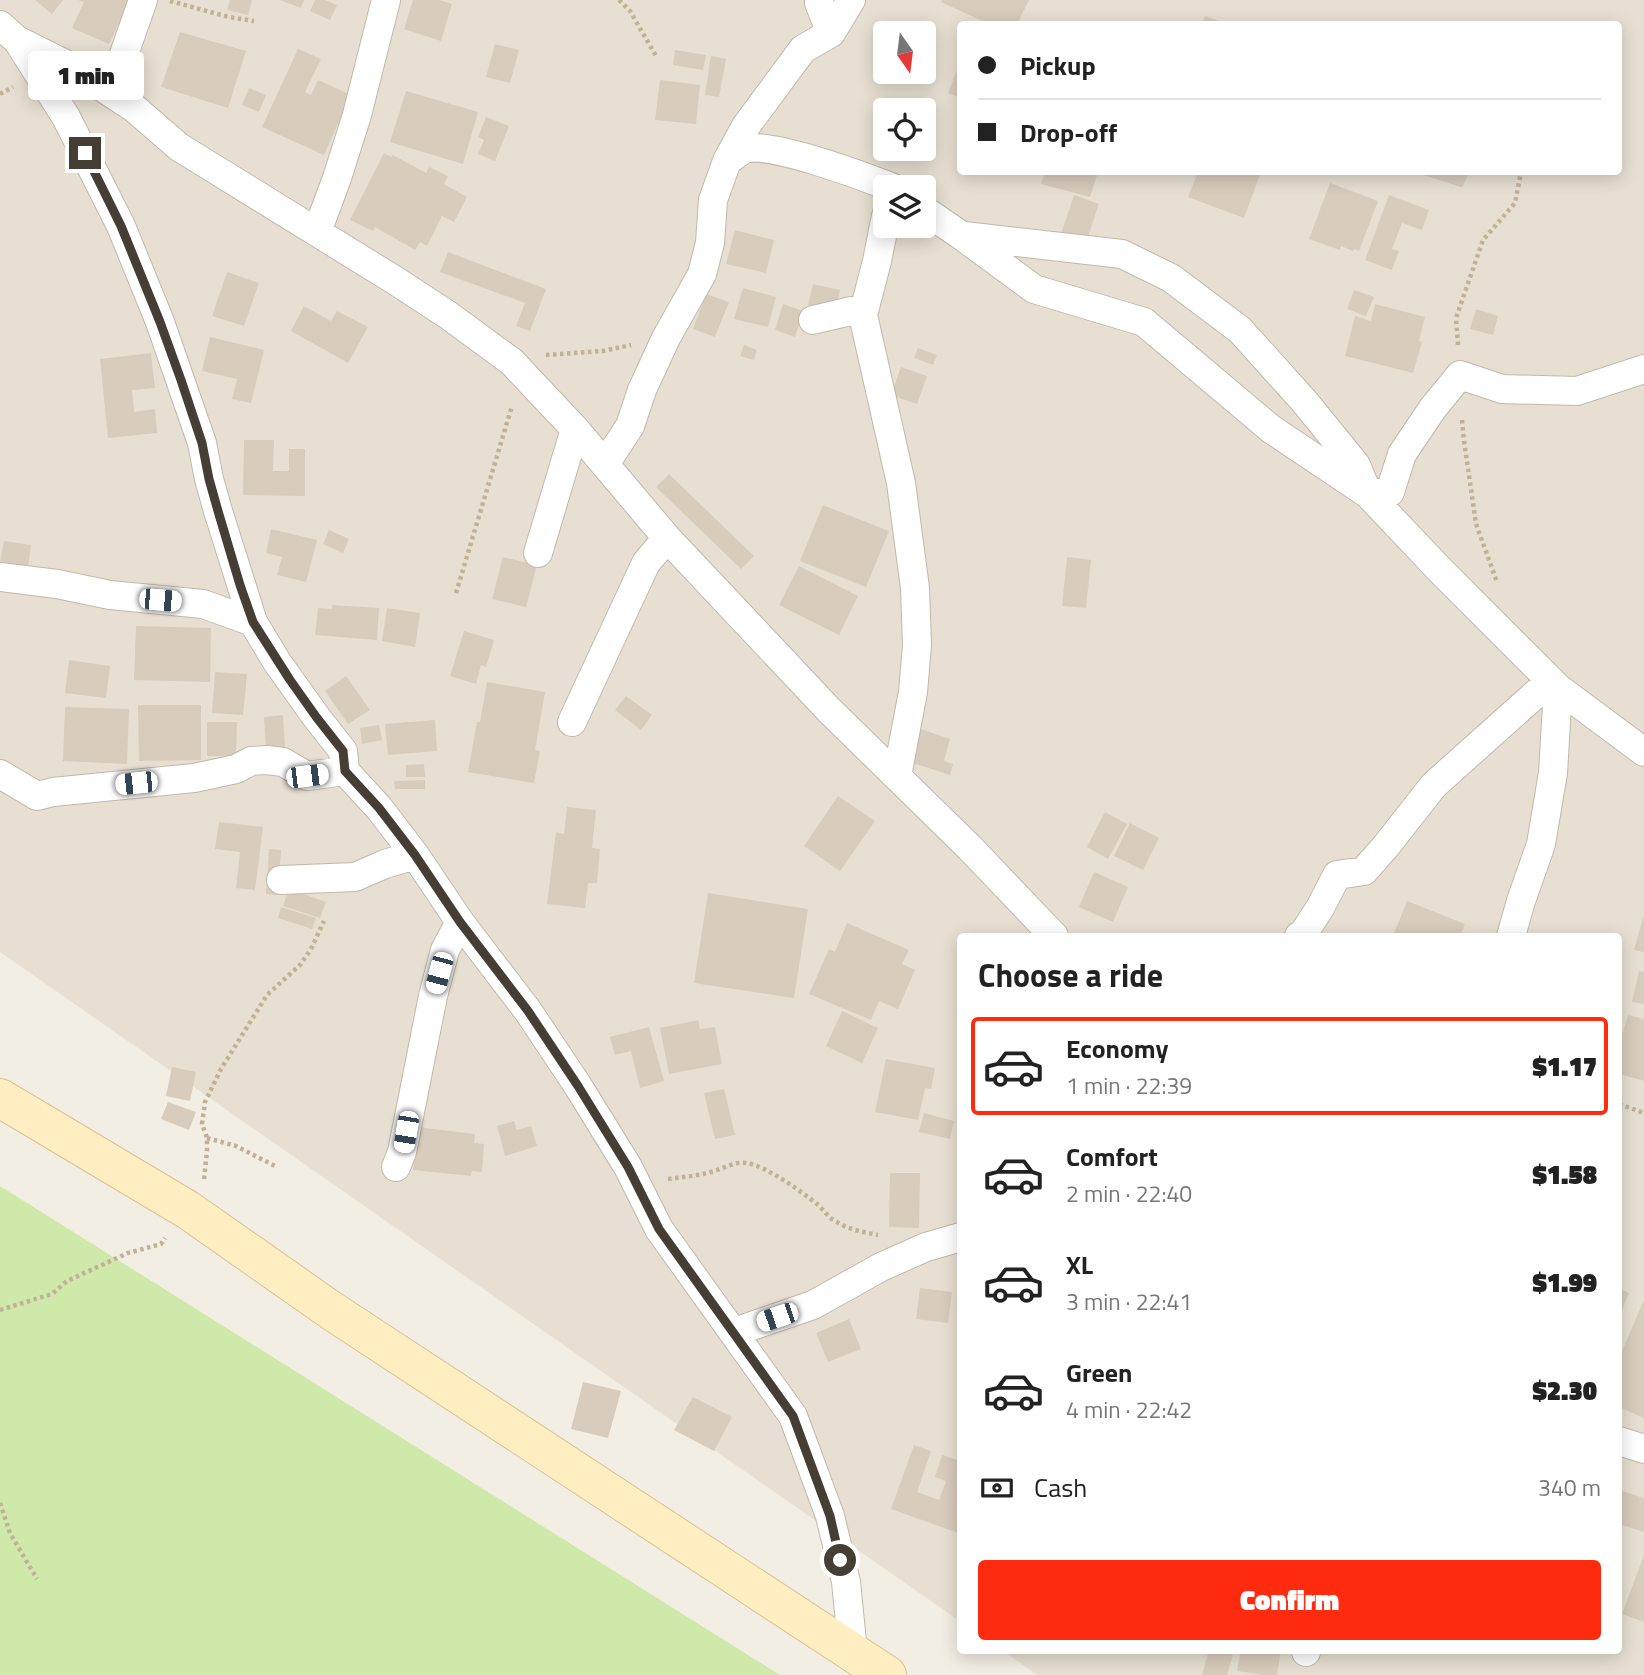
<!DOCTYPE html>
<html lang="en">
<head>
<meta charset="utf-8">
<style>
	body { margin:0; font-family:"Titillium Web",sans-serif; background:#f2f2f2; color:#222; height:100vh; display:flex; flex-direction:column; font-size:26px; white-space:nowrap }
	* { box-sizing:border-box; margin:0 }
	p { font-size:23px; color:#767676 }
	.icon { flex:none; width:38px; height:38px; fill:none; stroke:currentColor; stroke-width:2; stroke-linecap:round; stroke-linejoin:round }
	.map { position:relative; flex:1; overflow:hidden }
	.sheet { position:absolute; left:957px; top:933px; width:665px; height:721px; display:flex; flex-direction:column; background:#fff; border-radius:7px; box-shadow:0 4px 18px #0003 }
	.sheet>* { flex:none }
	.banner { position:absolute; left:957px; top:21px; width:665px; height:154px; border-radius:7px; box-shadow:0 4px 18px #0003; display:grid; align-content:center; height:154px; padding:0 21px; background:#fff }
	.needle { width:46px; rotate:166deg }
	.buttons { position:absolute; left:873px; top:21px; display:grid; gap:14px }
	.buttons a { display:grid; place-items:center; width:63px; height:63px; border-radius:7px; background:#fff; box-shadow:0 4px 18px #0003; font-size:35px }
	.end { position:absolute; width:32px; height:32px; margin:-16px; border:9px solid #453e34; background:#fff; box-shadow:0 0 0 4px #fff }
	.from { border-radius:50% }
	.bubble { position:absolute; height:49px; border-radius:7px; background:#fff; box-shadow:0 4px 18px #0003; font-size:23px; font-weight:800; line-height:49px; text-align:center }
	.car { position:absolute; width:21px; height:42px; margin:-21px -10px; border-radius:9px; box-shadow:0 0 5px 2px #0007; background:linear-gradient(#fff 24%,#345 0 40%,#fff 0 76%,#345 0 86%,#fff 0) }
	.banner b { display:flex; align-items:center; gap:24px; height:66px; font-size:26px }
	.banner b+b { border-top:2px solid #e0e0e0 }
	.banner i { width:18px; height:18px; background:#222 }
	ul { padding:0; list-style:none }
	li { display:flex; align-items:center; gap:21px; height:98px; margin:0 14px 10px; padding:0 7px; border:4px solid transparent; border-radius:7px }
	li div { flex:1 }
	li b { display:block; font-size:26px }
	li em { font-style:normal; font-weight:800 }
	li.active { border-color:#ff2b0f }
	li>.icon { width:63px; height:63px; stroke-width:1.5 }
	h2 { padding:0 21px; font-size:32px; line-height:84px }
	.pay { display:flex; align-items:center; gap:18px; height:77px; padding:0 21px; font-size:26px }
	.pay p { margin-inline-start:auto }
	.button { display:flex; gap:14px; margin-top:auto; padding:14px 21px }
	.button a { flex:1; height:80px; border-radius:7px; background:#ff2b0f; color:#fff; font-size:28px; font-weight:800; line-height:80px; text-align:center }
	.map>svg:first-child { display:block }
	.residential { fill:#e7e0d2; fill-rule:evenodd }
	.green { fill:#cfe9aa }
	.building { fill:#d8ccbc }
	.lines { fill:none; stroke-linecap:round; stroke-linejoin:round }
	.street-casing { stroke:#c2b8a9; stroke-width:30 }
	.secondary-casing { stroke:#d8c393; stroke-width:40 }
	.path { stroke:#c1b197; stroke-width:4.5; stroke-dasharray:3.5 3.5; stroke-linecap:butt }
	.street { stroke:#fff; stroke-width:28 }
	.secondary { stroke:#ffeec2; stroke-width:38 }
	.route { stroke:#453e34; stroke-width:9 }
</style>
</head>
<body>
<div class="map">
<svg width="1644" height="1675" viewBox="0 0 1644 1675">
	<rect width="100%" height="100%" fill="#f3eee4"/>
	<path class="residential" d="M0,0H1644V1675H1037L1002,1650H1619V936H961V1622L0,952ZM961,24H1619V172H961ZM886,33H924V72H886ZM886,110H924V149H886ZM886,187H924V226H886Z"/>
	<path class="green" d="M0,1186L780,1675H0Z"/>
	<path class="building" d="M35,0H63L52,14Z
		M78,0H130L109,44L72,28L84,2Z
		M230,0H252L248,15L227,10Z
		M280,0H304L301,8Z
		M315,0H325L337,5L330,20L310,11Z
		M413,0H440L452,4L441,41L404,29Z
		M942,0H1029L1017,24H989L941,2Z
		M1205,16L1227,24H1202Z
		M180,32L246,51L228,108L161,87Z
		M495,44L519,50L510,83L486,77Z
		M298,49L321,59L305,92L311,95L318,80L351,95L324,155L262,127Z
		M675,50L706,55L703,70L673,65Z
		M711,56L726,59L719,97L705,95Z
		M961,60V98L948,93Z
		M660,80L700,85L696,124L655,120Z
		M249,88L266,95L259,112L242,105Z
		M406,91L478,112L463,164L390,142Z
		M486,117L509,126L495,161L478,154L484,140L478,137Z
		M384,153L391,157L393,155L426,173L429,167L448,176L444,184L467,197L454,222L442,216L427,246L420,242L415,250L375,227L373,231L350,220Z
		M1045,172H1098L1090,197L1041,184Z
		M1198,172H1261L1244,218L1188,197Z
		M1414,172H1469L1463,186L1461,187Z
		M1330,183L1378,201L1359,251L1354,249L1353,251L1341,246L1340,250L1309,239Z
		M1074,195L1099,204L1084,248L1059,240Z
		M1389,195L1429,210L1422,230L1402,223L1392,249L1399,251L1392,270L1365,260Z
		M735,230L774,240L766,273L726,264Z
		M448,252L546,289L530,331L516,326L525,303L440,272Z
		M227,272L259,283L244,326L212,316Z
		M813,284L840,290L836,310L808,305Z
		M743,288L776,297L768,327L734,319Z
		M1354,290L1374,297L1366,316L1347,309Z
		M706,294L729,302L715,337L693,329Z
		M783,304L803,311L795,337L775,330Z
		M1375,304L1425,317L1419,341L1422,342L1413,373L1345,356L1355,316L1371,321Z
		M304,306L331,321L337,311L368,327L348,363L291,331Z
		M1476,309L1498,316L1493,335L1470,329Z
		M210,337L264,350L251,403L232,399L237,379L202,371Z
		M744,345L757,350L754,360L740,356Z
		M918,348L937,355L933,365L914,358Z
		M151,353L155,388L132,390L134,412L155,409L157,433L108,438L100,359Z
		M901,367L927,376L917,404L891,395Z
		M244,440H274L273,471H289V449H305V496L243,495Z
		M669,474L754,556L741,569L656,487Z
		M823,505L889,531L866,587L800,561Z
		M271,529L317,540L306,582L277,575L282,557L266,553Z
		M329,530L349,539L343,553L323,544Z
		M4,541L31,545L28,567L0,563Z
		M503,557L537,565L526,607L492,599Z
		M1067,557L1091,560L1086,608L1062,606Z
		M799,566L858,596L839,635L779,605Z
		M332,605L379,608L377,640L315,635L318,608L332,609Z
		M387,608L420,613L415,647L382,641Z
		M136,626L211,628L210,682L134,680Z
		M464,631L494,640L486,667L481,665L476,684L450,676Z
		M69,660L110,666L106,698L65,693Z
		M215,672L247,674L243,715L212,713Z
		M346,676L370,710L348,724L325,691Z
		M487,682L545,692L535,750L540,751L534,783L468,772L477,722H480Z
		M626,696L652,715L641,730L615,710Z
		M138,705H201V760L139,761Z
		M65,707L129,709L127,764L63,761Z
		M283,715L285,748L266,749L264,717Z
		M435,720L437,751L388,755L385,724Z
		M207,722H237L236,756H207Z
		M379,725L382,740L362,744L360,728Z
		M915,727L950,739L944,761L953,764L950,775L904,760Z
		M424,764L425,777H406V765Z
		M425,780V789H395L394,781Z
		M838,796L875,821L840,871L804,846Z
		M567,807L596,810L592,848L600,849L597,883H588L585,908L547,904L556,832L564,834Z
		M1105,812L1127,824L1108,859L1087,847Z
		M219,822L263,827L255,890L236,888L240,852L215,849Z
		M1130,823L1159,838L1143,870L1114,856Z
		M269,849L281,850L278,895L266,894Z
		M1094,872L1128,887L1113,922L1079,907Z
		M289,889L326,902L320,918L283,906Z
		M708,893L808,909L794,998L694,983Z
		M1407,901L1465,924L1460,936H1393Z
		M281,907L316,918L312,929L278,918Z
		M1643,917H1644V952L1634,950Z
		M847,923L909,950L902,964L915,970L898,1009L879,1001L871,1020L809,994L829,949L835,952Z
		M1639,971L1644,972V1004L1632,1002Z
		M842,1011L878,1028L862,1063L826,1046Z
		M1628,1015L1644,1019V1081L1619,1074V1046Z
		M698,1020L700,1029L715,1027L722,1064L669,1074L660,1028Z
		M649,1027L664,1081L640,1088L631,1051L615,1055L610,1037Z
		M886,1059L935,1068L931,1089L925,1088L918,1120L875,1112Z
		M172,1067L196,1072L190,1101L166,1096Z
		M724,1089L735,1135L715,1139L704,1093Z
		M168,1102L196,1112L189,1130L161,1119Z
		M924,1113L954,1121L950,1139L919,1132Z
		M514,1121L517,1130L531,1126L537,1146L505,1156L497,1126Z
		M417,1127L475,1134L474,1143L484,1144L482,1172L472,1171L471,1176L413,1170Z
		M890,1173H920L919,1228L889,1227Z
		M920,1288L952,1292L948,1323L916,1319Z
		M1619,1289L1629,1293L1619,1317Z
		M1644,1300V1418L1619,1407V1358Z
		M849,1319L861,1349L828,1362L816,1333Z
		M583,1382L621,1391L608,1438L571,1429Z
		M693,1397L732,1417L714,1451L674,1430Z
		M914,1445L931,1451L917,1492L939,1500L946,1481L935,1477L942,1455L961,1461V1534L891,1509Z
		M1619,1490L1644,1498V1532L1619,1524Z
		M1644,1555V1622L1622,1614Z
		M1209,1650H1216L1233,1655L1227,1675H1202Z
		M1232,1650H1281L1277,1675H1264L1237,1671L1240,1653L1232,1652Z"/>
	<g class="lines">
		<g class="street-casing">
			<path id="street" d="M819,0V3L831,33
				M0,25L17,40L66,117L121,226L160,322L202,443L209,479L218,511L253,622L277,662L317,718L343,751L345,771L379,808L415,855L460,922L528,1011L578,1086L628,1167L659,1229L793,1416L830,1516L846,1582L853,1652
				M19,41L77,70L108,91L134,108L179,147L396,281L448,315L512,362L575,429L667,538L829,710L970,848L1054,936
				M108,91L123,57L143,0
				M727,161C733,158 739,151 745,149C770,141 865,177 891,187
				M924,210L962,236L1034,289L1144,322L1271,429L1368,494L1440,570L1558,688L1644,752
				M886,216L877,261L863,315L901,483L915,588L917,645L913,692L897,776
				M317,232L337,178L357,115L386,0
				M964,236L1122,254L1171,278L1240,330L1304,401L1356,465L1368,494L1390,492L1402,454L1433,408L1460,375L1502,389L1577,391L1644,369
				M813,320L851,311L863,315
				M605,464L630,426L642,390L666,338L702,274L710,243L713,200L727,161L746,126L803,49L831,33L851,0
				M538,553L575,429
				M0,577L57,584L110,595L203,604L253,622
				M572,722L646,563L667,538
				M0,774L37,796L53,792L194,778L236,769L251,761L267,760L283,762L307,776L345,771
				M281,880L355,877L385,864L415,855
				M1299,936L1303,934L1320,908L1337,875L1364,871L1386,846L1434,785L1538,692L1558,688L1553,773L1541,844L1521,901L1511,936
				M396,1167L402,1152L433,996L445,950L460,922
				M736,1335L746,1328L813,1305L881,1267L926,1247L961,1237
				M1619,1441L1644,1449
				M1306,1652V1650"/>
		</g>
		<g class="secondary-casing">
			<path id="secondary" d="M0,1098L188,1210L332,1311L887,1675"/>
		</g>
		<path class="path" d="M619,0L630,11L656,56
			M170,1L229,17L254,21
			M0,94L13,87
			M1458,345L1456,318L1483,240L1515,203L1521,172
			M546,355L603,351L631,345
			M1462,420L1464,441L1476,524L1497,582
			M456,593L512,406
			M1619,1104L1644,1113
			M207,1138L236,1146L277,1167
			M204,1179L207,1151V1138L202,1124L205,1102L221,1069L267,995L300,965L311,949L324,921
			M668,1179C683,1177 697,1176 711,1172C723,1169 734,1161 747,1163C766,1166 802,1192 817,1204C824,1210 828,1218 837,1222C849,1230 864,1232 878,1235
			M0,1310L52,1294L67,1281L128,1253L161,1244L165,1238
			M0,1503L10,1533L37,1579"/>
		<use href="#street" class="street"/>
		<use href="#secondary" class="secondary"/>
	</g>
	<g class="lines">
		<path class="route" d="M85,153L121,226L160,322L181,380L202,443L209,479L218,511L240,585L253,622L290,680L317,718L343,751L345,771L379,808L415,855L460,922L528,1011L578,1086L628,1167L659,1229L793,1416L830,1516L840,1560"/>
	</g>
</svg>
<div class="buttons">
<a><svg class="needle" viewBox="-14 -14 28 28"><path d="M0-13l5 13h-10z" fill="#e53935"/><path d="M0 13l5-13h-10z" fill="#767676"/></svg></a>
<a><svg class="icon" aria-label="locate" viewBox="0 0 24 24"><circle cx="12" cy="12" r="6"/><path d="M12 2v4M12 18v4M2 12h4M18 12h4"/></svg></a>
<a><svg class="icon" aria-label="layers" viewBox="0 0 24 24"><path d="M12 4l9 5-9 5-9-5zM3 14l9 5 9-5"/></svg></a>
</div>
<i class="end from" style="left:840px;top:1560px"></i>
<i class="end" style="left:85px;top:153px"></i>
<div class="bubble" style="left:28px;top:51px;width:116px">1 min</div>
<i class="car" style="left:160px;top:600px;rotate:95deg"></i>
<i class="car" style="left:307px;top:776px;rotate:83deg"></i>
<i class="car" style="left:136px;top:783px;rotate:264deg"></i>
<i class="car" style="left:439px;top:973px;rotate:195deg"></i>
<i class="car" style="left:406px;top:1132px;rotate:190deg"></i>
<i class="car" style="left:777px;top:1317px;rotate:251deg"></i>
<div class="banner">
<b><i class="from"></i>Pickup</b>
<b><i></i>Drop-off</b>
</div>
<section class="sheet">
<h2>Choose a ride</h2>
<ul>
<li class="active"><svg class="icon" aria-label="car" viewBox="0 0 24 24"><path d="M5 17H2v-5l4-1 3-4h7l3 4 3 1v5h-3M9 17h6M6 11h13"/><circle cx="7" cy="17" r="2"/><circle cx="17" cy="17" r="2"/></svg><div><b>Economy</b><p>1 min · 22:39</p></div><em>$1.17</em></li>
<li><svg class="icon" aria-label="car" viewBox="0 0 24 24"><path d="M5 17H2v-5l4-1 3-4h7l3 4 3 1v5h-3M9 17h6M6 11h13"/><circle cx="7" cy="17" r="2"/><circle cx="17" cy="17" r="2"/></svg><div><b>Comfort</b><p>2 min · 22:40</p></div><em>$1.58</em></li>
<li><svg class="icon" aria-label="car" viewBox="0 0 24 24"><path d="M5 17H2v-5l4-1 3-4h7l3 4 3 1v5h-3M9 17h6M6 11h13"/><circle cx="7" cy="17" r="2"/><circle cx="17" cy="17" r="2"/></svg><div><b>XL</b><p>3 min · 22:41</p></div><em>$1.99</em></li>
<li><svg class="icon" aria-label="car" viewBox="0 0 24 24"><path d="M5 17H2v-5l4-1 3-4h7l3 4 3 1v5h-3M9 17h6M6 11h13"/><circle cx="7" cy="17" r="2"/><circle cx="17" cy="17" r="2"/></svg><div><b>Green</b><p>4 min · 22:42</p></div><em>$2.30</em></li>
</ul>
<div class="pay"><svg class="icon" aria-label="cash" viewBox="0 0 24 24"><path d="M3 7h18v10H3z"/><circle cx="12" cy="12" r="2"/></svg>Cash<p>340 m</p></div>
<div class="button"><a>Confirm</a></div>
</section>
</div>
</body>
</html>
